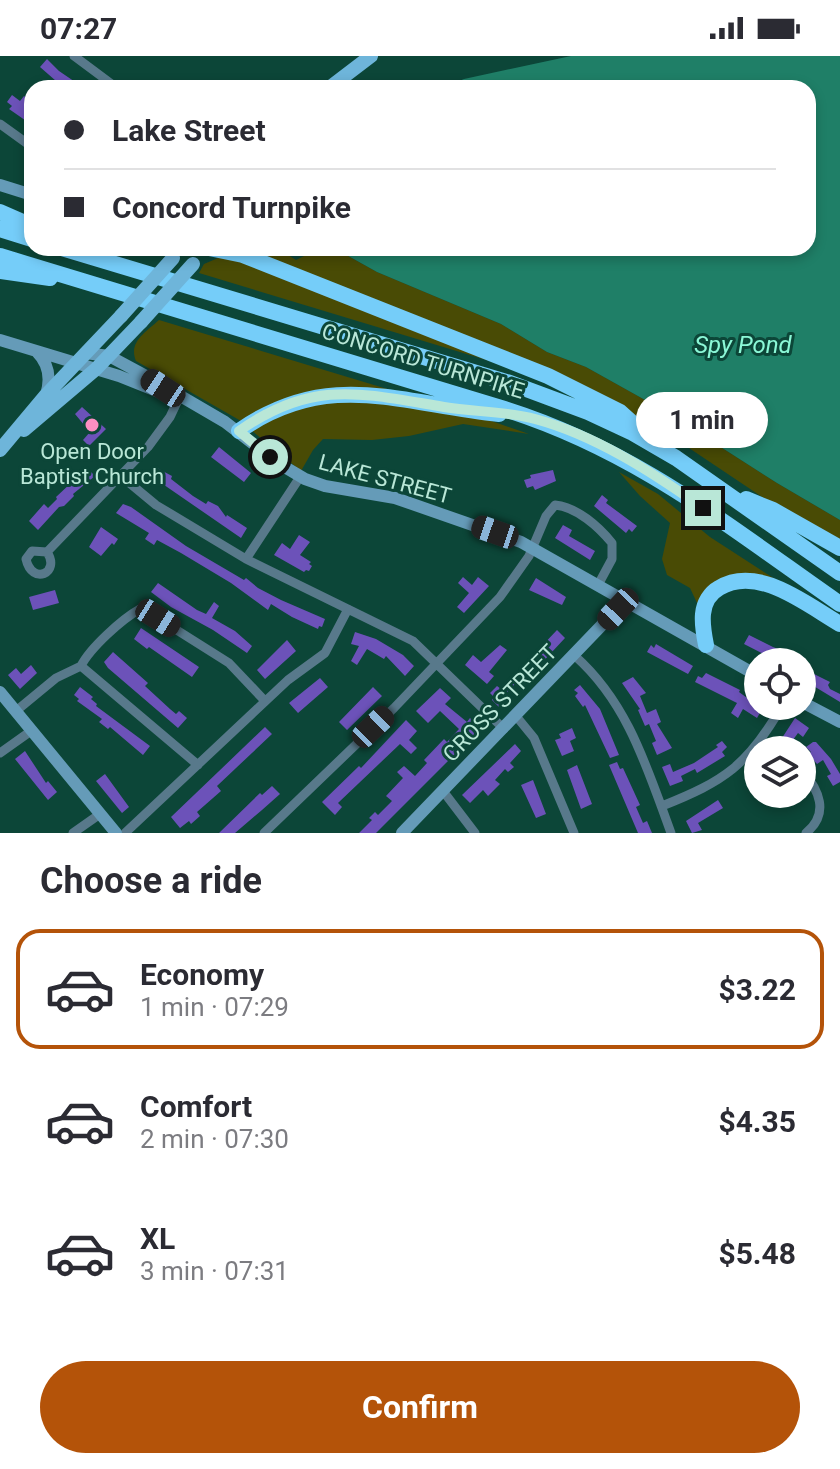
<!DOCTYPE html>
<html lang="en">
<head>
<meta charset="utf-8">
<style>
	body { margin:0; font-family:Roboto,sans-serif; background:#f2f2f3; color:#2b2b33; height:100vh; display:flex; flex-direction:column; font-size:30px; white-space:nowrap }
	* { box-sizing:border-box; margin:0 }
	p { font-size:26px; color:#7c7c81 }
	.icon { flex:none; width:44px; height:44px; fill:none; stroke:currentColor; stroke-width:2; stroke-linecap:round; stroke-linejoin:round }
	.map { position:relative; height:777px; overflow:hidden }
	.sheet { display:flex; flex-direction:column; background:#fff; flex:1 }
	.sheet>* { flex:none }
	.top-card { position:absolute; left:24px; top:24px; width:792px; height:176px; border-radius:24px; box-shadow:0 4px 12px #0003; display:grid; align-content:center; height:176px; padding:0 40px; background:#fff }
	.tools { position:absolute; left:744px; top:592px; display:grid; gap:16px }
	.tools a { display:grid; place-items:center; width:72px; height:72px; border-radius:50%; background:#fff; box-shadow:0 4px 12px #0003; font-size:40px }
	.end { position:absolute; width:36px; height:36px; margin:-18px; border:10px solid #b9e7d7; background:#111; box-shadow:0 0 0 4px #111 }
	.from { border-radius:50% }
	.bubble { position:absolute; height:56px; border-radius:28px; background:#fff; box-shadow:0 4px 12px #0003; font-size:26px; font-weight:700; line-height:56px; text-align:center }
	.car { position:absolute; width:24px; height:48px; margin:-24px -12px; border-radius:10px; box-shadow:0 0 6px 2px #0007; background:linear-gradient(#222 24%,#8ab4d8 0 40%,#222 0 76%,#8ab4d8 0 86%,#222 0) }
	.top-card b { display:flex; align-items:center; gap:28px; height:76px; font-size:30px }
	.top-card b+b { border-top:2px solid #e1e1e2 }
	.top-card i { width:20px; height:20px; background:#2b2b33 }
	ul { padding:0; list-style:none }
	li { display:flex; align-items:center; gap:24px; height:120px; margin:0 16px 12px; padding:0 24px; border:4px solid transparent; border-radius:24px }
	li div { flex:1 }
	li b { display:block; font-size:30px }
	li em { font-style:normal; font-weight:700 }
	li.on { border-color:#b45309 }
	li>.icon { width:72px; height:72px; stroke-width:1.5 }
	h2 { padding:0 40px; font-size:36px; line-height:96px }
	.cta { display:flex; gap:16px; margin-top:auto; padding:16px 40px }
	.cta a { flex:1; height:92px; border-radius:48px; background:#b45309; color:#fff; font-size:32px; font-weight:700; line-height:92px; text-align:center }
	.status { display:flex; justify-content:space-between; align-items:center; height:56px; padding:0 40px; background:#fff; direction:ltr }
	.status svg { height:22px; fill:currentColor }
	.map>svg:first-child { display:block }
	.green { fill:#494b05 }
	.water { fill:#1f7f67 }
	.building { fill:#6c52b9 }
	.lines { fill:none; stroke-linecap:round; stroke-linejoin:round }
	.street { stroke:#58798b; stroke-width:9 }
	.secondary { stroke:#659bb8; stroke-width:12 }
	.primary { stroke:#6eb5da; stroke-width:14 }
	.highway { stroke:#75cdf9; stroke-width:16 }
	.primary-bridge { stroke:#6eb5da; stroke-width:14 }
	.route { stroke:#b9e7d7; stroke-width:10 }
	.poi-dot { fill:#fc8fc1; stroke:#0c4638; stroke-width:3 }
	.labels { text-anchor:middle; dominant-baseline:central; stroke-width:6; stroke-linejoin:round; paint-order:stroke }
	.street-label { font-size:22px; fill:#b9e7d7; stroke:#0c4638 }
	.poi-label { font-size:22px; fill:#b9e7d7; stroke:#0c4638 }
	.water-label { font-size:24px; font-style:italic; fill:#8bf8d7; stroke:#0c4638 }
</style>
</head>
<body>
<div class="status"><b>07:27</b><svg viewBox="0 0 49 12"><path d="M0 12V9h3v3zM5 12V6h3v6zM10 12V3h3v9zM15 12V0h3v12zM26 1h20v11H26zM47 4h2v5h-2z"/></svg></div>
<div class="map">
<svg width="840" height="777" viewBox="0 0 840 777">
	<rect width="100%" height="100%" fill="#0c4638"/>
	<path class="green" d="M247,192H277L296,204L320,192H334L377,216L501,268L547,296L586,311L663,354L777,427L840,464V487L780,453L683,388L606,342Z
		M225,199L493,306L199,217L204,208Z
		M159,264L374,329L394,335C324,331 304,331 241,365L136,305C128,286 146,276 159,264Z
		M340,341L483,362L529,378L463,368L409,380L372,384L323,383L313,394L301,415L251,374L276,356Z
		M619,416L658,438L710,481L778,525L753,520L698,549L690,532L667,519L662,503L670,467L640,440Z"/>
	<path class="water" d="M571,0H840V464L777,427L663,354L586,311L547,296L501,268L377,216L334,192H808V32H443L464,23Z"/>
	<path class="building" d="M47,3L59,15L84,32H64L40,11Z
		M12,39L20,45L24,40L32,46V69L9,53L12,50L7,46Z
		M82,351L106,373L89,390L83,384L90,376L75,358Z
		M219,391L251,417L244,426L211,401Z
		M87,412L95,420L73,438L74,440L64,450L59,451L38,474L29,465L44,448L48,452L57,443L56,441Z
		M157,412L172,420L171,423L193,440L206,448L208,445L218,450L226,461L227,459L247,472L241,482L154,422L151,419Z
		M553,414L556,425L535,434L533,430L527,432L524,424L531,422L530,419Z
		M602,439L608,444L606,447L637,470L632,476L629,473L626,477L594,450Z
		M123,448L131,451L186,490L244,524L246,522L258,532L281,544L325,563L322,571L319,570L318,573L292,561L271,548L268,554L231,527L181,497L157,484L154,489L145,483L149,477L116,457Z
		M563,469L572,474L569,480L595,495L590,504L555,482Z
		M101,471L118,483L114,489L112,487L101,500L89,491Z
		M299,479L310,486L300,499L311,506L309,508L312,510L309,515L306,514L304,516L274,499L282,487L290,493Z
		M463,521L472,529L478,521L489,530L464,557L457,551L469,537L458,527Z
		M536,522L566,541L562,549L529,534Z
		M158,527L197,554L206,558L214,546L219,550L212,562L235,575L252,590L247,597L213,574L171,551L151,536Z
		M55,534L59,547L33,554L29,541Z
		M141,572L199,611L192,621L149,591L147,593L134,583Z
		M557,574L565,582L524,626L517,630L515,628L504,640L507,644L499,651L492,644L494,641L490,637L497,630L501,633Z
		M355,576L376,583L403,599L414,610L405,620L386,600L384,603L367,593L357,609L351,605L359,590L351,588Z
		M749,579L773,591L791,598L786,606H772L773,603L744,588Z
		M287,584L296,595L265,623L257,614Z
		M656,588L693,610L688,618L647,596L651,589L654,592Z
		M500,589L507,594L489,616L494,620L487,628L465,609L473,599L481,606Z
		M113,596L148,627L145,630L170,653L176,658L179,655L187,662L178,672L108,612L104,606Z
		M31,609L37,617L20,633L8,619L16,612L21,618Z
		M802,612L830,626L828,629L830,633L840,638V646L802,623Z
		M706,617L740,634L739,636L758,650H764L757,662L743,653L738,662L731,657L737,647L695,626L698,620L702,622Z
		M633,621L646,637L640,640L647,657L656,653L661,666L657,668L672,692L657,699L652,687L656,685L649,668L645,670L638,654L640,653L622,627Z
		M320,622L328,631L298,657L289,647Z
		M580,629L600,653L619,699L610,702L585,649L583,651L575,640L578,637L574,634Z
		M80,631L93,641L91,643L97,648L96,650L150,690L143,699L110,671L108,673L99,666L102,663L77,645L79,643L74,639Z
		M373,631L382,640L347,674L339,666Z
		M440,632L451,642L445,648L467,666L470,662L480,673L376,777H359L372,764L369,762L375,756L378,759L392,745L386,740L403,722L397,716L404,710L415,720L427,707L424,704L444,683L447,686L459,673L440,655L428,667L416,655Z
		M795,662L809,672L803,681L798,677L790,688L782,682Z
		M406,664L417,675L409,684L417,692L411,698L400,688L338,747L342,751L335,759L322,746L359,710L361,712Z
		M265,671L272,678L217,730L221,735L197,756L200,760L191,768L189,765L180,772L171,761Z
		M572,672L576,682L570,685L574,695L562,700L555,684L561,682L559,678Z
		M722,685L727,691L722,696L725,700L697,717L695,713L681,720L683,725L670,730L662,711L670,708L673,716L694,707L718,691L716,689Z
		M813,686H816L831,703L840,718V726L833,730L827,720L831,718L823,704L817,708L808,698L811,696L806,691Z
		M515,688L521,695L510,707L514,711L508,716L505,713L495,724L500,728L488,740L483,734L470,747L462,739Z
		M25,695L46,727L48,725L57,736L48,744L15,703Z
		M617,706L620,713L623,712L640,749L636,751L643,767L647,765L652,777H638L609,709Z
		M577,709L592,748L581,753L567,714Z
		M105,718L129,751L122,757L96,725Z
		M533,724L546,758L536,762L521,729Z
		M272,730L280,738L262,754L235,777H219L260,737L262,739Z
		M718,744L723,752L698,767L702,774L692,777L686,765Z"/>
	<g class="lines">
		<path class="street" d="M74,0L117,32
			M0,68L32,91
			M121,420L156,449L246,503L413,585L504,673
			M47,496C61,517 32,530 26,503L32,495L47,496L148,391L170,361L179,342
			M246,503L300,421
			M575,600C628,647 647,712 671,777
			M81,610L198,709
			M16,655L56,622L81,610C90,592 122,563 140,553L145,554L229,607L265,645
			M516,660L534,682L574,777
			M761,685L776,694
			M0,697L31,675
			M802,714C819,734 830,757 806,777
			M443,735L475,777
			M662,750C725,725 748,709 782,650
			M73,777L100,758
			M125,777L288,624L325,597L348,553
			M264,777L394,652L500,541L529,500L546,460L555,449C577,451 599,471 612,487V503L598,529"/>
		<path class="secondary" d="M0,129L32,139
			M0,284L119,320L164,338
			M37,296C49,308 51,323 46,339
			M85,297L109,300L148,321L225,366L278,407L305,423L325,430L395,442L521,486L758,620
			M0,636L116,777
			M802,646L840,666
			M402,777L626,544"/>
		<path class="primary" d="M329,32L371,0
			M24,374L96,313L141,266
			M0,394L46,339L121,260"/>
		<path class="highway" d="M0,156L32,170
			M0,173L32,183
			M62,192L510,327L588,356L633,377L676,402L840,517
			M209,192L243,199L548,320L620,356L640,374
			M0,200L501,352C634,393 728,470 840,548
			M0,215L50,222
			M239,375C329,312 400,348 499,358
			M746,443L773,454L840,492
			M706,589C704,579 702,568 703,558C704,547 710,537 719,532C758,508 807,549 840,568"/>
		<path class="primary-bridge" d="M121,260L173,202
			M141,266L193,208"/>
	</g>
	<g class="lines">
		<path class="route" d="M270,401L239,375C313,323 360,337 444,351C473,356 506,355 535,363C595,379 652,416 703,452"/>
	</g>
	<circle class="poi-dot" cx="92" cy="369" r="8"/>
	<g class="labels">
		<g class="street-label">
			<text transform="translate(423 305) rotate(17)">CONCORD TURNPIKE</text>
			<text transform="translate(385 423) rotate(15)">LAKE STREET</text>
			<text transform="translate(500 647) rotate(-46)">CROSS STREET</text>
		</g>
		<g class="poi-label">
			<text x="92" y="395">Open Door<tspan x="92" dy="25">Baptist Church</tspan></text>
		</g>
		<g class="water-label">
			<text x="743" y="289">Spy Pond</text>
		</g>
	</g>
</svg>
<div class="tools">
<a><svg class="icon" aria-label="locate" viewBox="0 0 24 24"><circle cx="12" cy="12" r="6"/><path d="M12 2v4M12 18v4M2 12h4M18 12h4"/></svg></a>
<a><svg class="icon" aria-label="layers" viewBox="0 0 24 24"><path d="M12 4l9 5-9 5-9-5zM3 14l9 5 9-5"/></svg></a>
</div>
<i class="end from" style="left:270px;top:401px"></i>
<i class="end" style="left:703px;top:452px"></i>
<div class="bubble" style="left:636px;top:336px;width:132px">1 min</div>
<i class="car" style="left:163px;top:332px;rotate:303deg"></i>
<i class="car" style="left:495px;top:476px;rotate:289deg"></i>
<i class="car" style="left:618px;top:553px;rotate:223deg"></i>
<i class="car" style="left:158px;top:562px;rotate:122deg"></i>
<i class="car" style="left:373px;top:671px;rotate:46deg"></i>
<div class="top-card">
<b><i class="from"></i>Lake Street</b>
<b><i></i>Concord Turnpike</b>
</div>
</div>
<section class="sheet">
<h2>Choose a ride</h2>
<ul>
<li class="on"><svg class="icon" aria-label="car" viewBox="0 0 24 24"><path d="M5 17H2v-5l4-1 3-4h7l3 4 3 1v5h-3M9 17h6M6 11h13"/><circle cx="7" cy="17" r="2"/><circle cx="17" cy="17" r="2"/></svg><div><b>Economy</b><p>1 min · 07:29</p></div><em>$3.22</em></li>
<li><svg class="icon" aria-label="car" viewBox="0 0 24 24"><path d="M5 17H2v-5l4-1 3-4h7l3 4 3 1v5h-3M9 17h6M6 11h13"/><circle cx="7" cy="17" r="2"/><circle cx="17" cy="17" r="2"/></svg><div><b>Comfort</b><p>2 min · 07:30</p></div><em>$4.35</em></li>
<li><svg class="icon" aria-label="car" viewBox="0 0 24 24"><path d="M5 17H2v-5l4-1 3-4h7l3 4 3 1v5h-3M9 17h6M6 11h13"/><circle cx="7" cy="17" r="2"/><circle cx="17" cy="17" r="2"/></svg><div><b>XL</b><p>3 min · 07:31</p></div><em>$5.48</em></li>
</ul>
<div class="cta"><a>Confirm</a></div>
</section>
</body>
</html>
